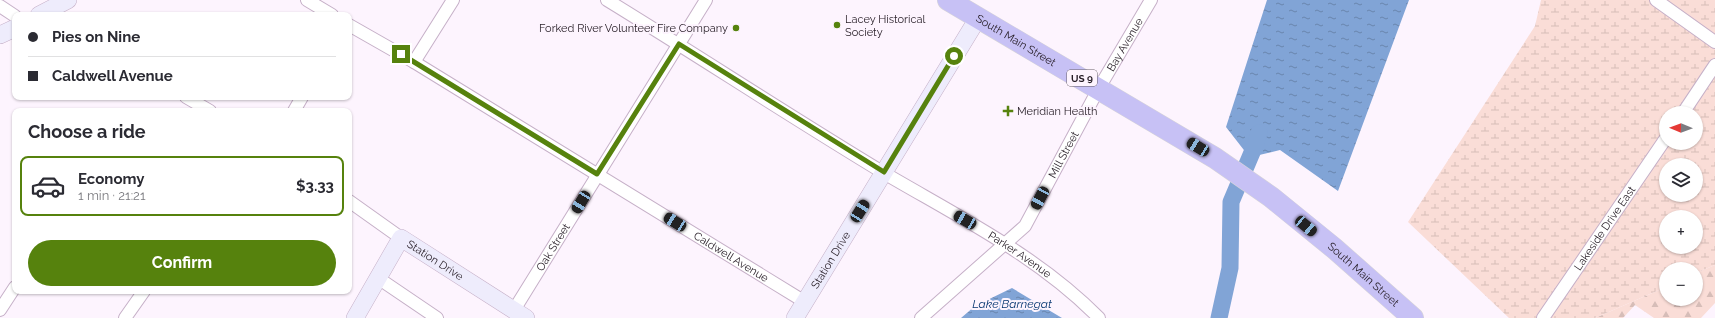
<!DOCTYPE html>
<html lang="en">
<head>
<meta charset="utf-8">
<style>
	body { margin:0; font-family:Raleway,sans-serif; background:#f7f7f7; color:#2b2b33; height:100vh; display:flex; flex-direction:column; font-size:15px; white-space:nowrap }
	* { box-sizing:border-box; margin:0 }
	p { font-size:13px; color:#7c7c81 }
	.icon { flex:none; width:22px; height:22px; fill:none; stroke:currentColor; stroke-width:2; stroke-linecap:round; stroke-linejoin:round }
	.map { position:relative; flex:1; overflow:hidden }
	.sheet { position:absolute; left:12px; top:108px; width:340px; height:186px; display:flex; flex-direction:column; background:#fff; border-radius:8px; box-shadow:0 1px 3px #0004 }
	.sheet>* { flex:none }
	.banner { position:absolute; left:12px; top:12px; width:340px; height:88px; border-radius:8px; box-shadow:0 1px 3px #0004; display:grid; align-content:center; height:88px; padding:0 16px; background:#fff }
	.needle { width:26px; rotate:271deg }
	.buttons { position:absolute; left:1659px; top:106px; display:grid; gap:8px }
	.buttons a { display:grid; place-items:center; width:44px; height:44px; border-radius:50%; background:#fff; box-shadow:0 1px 3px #0004; font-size:20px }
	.end { position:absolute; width:18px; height:18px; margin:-9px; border:5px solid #56820d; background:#fff; box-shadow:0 0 0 2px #fff }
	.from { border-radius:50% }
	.car { position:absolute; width:12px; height:24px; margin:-12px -6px; border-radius:5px; box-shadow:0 0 3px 1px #0007; background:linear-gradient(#222 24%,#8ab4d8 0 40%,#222 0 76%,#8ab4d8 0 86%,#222 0) }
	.banner b { display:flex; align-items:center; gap:14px; height:38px; font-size:15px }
	.banner b+b { border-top:1px solid #e1e1e2 }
	.banner i { width:10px; height:10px; background:#2b2b33 }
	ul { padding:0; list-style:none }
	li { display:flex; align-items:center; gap:12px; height:60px; margin:0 8px 6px; padding:0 8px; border:2px solid transparent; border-radius:8px }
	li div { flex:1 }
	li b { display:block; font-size:15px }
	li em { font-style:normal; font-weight:700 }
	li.current { border-color:#56820d }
	li>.icon { width:36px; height:36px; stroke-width:1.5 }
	h2 { padding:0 16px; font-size:18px; line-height:48px }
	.primary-button { display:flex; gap:8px; margin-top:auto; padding:8px 16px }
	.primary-button a { flex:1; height:46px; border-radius:24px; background:#56820d; color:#fff; font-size:16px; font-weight:700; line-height:46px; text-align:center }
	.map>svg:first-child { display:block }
	.forest { fill:url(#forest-firs) }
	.wetland { fill:url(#wetland-marsh); fill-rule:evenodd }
	.water { fill:url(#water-ripples) }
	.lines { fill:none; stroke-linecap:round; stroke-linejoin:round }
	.river { stroke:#81a4d6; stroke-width:17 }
	.street-casing { stroke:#c6b0c8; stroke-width:14 }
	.secondary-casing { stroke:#c6b0c8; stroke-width:18 }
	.highway-casing { stroke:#d8d6d8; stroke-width:22 }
	.street { stroke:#fff; stroke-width:12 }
	.secondary { stroke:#eeecfc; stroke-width:17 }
	.highway { stroke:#c7c1f5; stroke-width:21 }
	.route { stroke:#56820d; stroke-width:5 }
	.poi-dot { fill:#56820d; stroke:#fdf4fe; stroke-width:1.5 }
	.labels { text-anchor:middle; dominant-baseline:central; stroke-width:4; stroke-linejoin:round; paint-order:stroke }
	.shield { fill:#fdf4fe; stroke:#665e67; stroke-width:1 }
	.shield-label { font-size:10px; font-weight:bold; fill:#261d26 }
	.poi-label { font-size:11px; fill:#261d26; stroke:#fdf4fe; text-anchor:start }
	.street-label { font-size:11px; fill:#261d26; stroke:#fdf4fe }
	.water-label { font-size:12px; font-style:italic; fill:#063671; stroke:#fdf4fe }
</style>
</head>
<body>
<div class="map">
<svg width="1715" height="318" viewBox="0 0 1715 318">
	<defs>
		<pattern id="forest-firs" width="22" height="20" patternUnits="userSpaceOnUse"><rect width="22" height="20" fill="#faddd7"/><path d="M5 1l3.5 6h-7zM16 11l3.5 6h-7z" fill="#d6bdb8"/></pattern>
		<pattern id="wetland-marsh" width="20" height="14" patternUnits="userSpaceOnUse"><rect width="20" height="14" fill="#faddd7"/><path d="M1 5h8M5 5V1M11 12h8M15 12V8" fill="none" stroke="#d6bdb8"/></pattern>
		<pattern id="water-ripples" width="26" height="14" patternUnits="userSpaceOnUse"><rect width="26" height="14" fill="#81a4d6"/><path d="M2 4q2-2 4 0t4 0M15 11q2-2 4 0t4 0" fill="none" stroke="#6985ad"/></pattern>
	</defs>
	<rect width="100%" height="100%" fill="#fdf4fe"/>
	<path class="forest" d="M1715,265V303L1701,318H1654L1635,305L1623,318H1595L1666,287V299H1696V273Z"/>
	<path class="wetland" d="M1541,0H1715V265L1696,273V269H1666V287L1595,318H1509L1408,222L1535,26ZM1666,113H1696V143H1666ZM1666,165H1696V195H1666ZM1666,217H1696V247H1666Z"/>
	<path class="water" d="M1267,0H1409L1338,191L1280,150L1255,156L1247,154L1226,127Z
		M1012,288L1062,318H961L975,306Z"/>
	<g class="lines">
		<path class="river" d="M1219,318L1230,268L1231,202L1256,143L1259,133"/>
		<g class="street-casing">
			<g id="street">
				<path d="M307,0L332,15"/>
				<path id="s1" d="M607,0C700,57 791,117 884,173C959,217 1038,256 1099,318"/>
				<path d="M1656,0L1715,42"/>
				<path d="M0,6L15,16"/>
				<path id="s2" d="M349,25L414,62L805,302"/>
				<path d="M414,62L453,0"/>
				<path d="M186,97L210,111"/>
				<path d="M294,111L302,97"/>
				<path d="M1683,113L1715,65"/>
				<path d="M349,201L401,238"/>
				<path d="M378,278L437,318"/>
				<path d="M0,310L15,287"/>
				<path id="s3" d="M514,310L706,0"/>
				<path d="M125,318L144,291"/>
				<path id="s4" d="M921,318L1025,226L1099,88L1151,0"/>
				<path id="s5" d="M1543,318L1666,138"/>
			</g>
		</g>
		<g class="secondary-casing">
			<g id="secondary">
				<path d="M39,15L68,0"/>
				<path d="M0,35L15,28"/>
				<path id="s6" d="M355,318L401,238L526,318"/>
				<path id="s7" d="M795,318L978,18"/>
			</g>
		</g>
		<g class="highway-casing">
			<g id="highway">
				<path id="s8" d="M948,0L1215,158L1271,197L1335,249L1413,318"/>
			</g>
		</g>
		<use href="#street" class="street"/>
		<use href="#secondary" class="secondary"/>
		<use href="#highway" class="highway"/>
	</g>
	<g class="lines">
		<path class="route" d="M401,54L597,174L679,44L884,172L954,56"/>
	</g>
	<g class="poi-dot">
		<circle cx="837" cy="25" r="4"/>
		<circle cx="736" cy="28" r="4"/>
		<path d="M1006 105h4v4h4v4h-4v4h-4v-4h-4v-4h4z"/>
	</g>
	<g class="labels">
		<rect class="shield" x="1067" y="70" width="30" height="16" rx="3"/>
		<g class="shield-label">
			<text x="1082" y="78">US 9</text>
		</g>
		<g class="poi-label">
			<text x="845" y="19">Lacey Historical<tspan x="845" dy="13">Society</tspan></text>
			<text x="728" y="28" text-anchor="end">Forked River Volunteer Fire Company</text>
			<text x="1017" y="111">Meridian Health</text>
		</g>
		<g class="street-label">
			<text stroke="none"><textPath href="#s8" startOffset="79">South Main Street</textPath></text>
			<text stroke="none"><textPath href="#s4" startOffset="346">Bay Avenue</textPath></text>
			<text stroke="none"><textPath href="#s4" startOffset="220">Mill Street</textPath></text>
			<text stroke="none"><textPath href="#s5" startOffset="109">Lakeside Drive East</textPath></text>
			<text stroke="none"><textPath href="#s3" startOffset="74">Oak Street</textPath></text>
			<text stroke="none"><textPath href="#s1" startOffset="485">Parker Avenue</textPath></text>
			<text stroke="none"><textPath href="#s2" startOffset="447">Caldwell Avenue</textPath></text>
			<text stroke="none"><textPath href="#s6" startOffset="133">Station Drive</textPath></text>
			<text stroke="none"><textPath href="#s7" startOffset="68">Station Drive</textPath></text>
			<text stroke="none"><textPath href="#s8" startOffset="499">South Main Street</textPath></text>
		</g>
		<g class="water-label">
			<text x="1012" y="304">Lake Barnegat</text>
		</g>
	</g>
</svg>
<div class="buttons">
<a><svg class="needle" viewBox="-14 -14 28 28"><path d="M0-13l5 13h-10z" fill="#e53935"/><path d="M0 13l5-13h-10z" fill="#7c7c81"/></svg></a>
<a><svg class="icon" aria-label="layers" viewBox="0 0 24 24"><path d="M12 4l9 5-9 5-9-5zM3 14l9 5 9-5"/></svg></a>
<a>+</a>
<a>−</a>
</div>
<i class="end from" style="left:954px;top:56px"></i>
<i class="end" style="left:401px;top:54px"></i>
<i class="car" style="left:1198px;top:147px;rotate:301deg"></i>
<i class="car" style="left:1040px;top:198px;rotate:208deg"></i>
<i class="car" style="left:581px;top:202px;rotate:211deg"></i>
<i class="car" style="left:860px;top:211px;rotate:32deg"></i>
<i class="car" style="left:965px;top:220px;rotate:300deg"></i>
<i class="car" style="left:675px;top:222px;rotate:302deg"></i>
<i class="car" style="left:1306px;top:226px;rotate:130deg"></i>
<div class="banner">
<b><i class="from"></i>Pies on Nine</b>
<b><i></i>Caldwell Avenue</b>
</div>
<section class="sheet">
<h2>Choose a ride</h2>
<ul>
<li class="current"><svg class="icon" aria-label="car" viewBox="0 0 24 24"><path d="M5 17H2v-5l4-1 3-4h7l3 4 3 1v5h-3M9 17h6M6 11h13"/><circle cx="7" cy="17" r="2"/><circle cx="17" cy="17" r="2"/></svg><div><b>Economy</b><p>1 min · 21:21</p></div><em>$3.33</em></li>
</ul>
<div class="primary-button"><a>Confirm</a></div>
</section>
</div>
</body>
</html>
